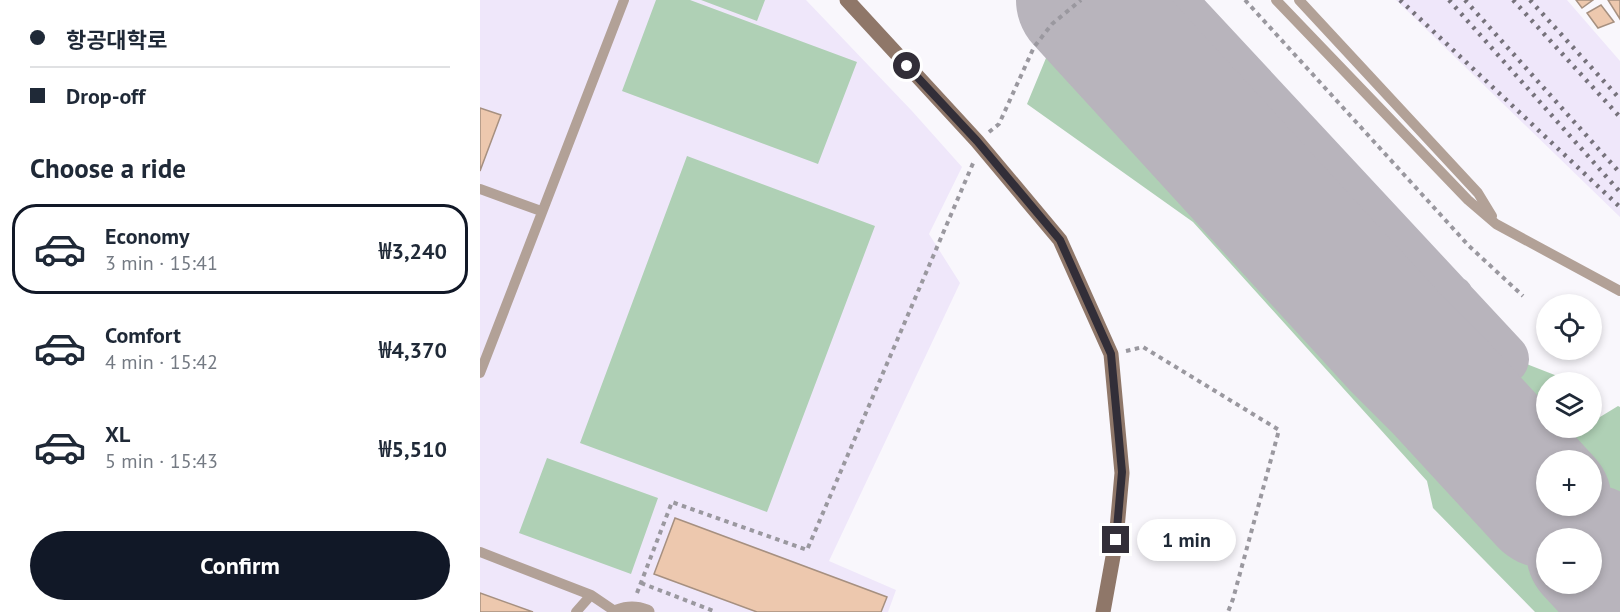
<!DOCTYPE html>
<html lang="en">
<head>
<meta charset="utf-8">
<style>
	body { margin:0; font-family:"PT Sans","Noto Sans KR",sans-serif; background:#f6f6f7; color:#1f2937; height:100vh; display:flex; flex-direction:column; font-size:22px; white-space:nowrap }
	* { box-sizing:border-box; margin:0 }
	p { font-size:20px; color:#747a83 }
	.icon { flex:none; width:33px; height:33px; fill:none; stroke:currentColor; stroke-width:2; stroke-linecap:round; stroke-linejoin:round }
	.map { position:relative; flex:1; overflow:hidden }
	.drawer { display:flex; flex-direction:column; background:#fff; width:480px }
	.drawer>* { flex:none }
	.guide { display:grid; align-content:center; height:132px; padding:0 30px; background:#fff }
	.buttons { position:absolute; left:1056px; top:294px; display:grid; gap:12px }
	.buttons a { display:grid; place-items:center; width:66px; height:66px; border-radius:50%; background:#fff; box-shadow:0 3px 9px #0003; font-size:30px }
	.end { position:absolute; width:27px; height:27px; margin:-14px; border:8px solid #322e38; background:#fff; box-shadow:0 0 0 3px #fff }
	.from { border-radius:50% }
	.bubble { position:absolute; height:42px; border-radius:21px; background:#fff; box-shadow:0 3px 9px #0003; font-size:20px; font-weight:600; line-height:42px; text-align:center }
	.guide b { display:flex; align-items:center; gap:21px; height:57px; font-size:22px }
	.guide b+b { border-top:2px solid #e0e1e3 }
	.guide i { width:15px; height:15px; background:#1f2937 }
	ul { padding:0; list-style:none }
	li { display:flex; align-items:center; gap:18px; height:90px; margin:0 12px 9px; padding:0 18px; border:3px solid transparent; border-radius:24px }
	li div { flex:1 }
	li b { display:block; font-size:22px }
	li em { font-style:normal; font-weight:600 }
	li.current { border-color:#111827 }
	li>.icon { width:54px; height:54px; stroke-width:1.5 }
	h2 { padding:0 30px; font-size:27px; line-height:72px }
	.button { display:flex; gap:12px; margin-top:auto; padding:12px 30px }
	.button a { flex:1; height:69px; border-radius:36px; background:#111827; color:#fff; font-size:24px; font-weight:600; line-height:69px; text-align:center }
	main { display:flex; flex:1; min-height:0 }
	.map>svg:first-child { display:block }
	.built { fill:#efe7fa }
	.green { fill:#afd0b5 }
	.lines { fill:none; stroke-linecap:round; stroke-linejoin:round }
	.taxiway { stroke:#b8b4bc; stroke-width:52 }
	.runway { stroke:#b8b4bc; stroke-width:132 }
	.building { fill:#edc8ae; stroke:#a69080; stroke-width:1.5 }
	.path { stroke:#9a989f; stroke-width:4; stroke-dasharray:4.5 4.5; stroke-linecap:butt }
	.lane { stroke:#b2a197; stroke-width:10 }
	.street { stroke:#b2a197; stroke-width:15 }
	.secondary { stroke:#8f7769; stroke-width:15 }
	.rail { stroke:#76727b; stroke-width:4.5; stroke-dasharray:3 6; stroke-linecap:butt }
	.route { stroke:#322e38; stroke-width:8 }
</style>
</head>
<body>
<main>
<section class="drawer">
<div class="guide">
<b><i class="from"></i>항공대학로</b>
<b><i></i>Drop-off</b>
</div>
<h2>Choose a ride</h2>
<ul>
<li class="current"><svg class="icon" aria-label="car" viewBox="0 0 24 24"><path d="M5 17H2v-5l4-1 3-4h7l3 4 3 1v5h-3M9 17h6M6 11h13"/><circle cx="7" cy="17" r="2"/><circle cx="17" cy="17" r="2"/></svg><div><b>Economy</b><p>3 min · 15:41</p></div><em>₩3,240</em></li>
<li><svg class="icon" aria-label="car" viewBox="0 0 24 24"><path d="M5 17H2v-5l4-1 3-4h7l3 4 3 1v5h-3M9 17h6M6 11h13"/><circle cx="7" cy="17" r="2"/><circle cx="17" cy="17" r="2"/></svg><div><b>Comfort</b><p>4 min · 15:42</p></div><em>₩4,370</em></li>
<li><svg class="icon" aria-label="car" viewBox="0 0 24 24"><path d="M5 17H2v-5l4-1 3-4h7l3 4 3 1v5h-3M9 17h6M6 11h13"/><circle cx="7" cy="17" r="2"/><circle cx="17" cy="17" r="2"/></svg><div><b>XL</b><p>5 min · 15:43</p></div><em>₩5,510</em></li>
</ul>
<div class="button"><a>Confirm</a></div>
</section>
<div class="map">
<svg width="1140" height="612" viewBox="0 0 1140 612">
	<rect width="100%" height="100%" fill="#f9f7fc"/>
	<path class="built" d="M0,0H326L432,111L482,167L449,234L480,283L349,561L416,590L408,612H0Z
		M916,0H1087L1140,61V217Z"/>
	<path class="green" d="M176,0H210L377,62L338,164L142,91Z
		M221,0H285L277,21Z
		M589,31L1066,549V584H1098L1125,612H1055L953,508L947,481L713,222L547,104L571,46Z
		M207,156L395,226L287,512L100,443Z
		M1000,358L1020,379L1044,363L1085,379L1088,382H1066V428H1112V407L1120,417L1138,406L1140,407V547L1102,506H1112V460H1066V467L977,371Z
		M67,458L178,498L151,574L39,533Z"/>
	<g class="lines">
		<path class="taxiway" d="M689,0L1023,359
			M960,387C957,380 952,371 953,363C953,361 955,356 956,354C965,331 976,327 969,300"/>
		<path class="runway" d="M602,0L916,343L960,387L1066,502
			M1112,551L1140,581"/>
	</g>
	<path class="building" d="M1096,0H1113L1102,8Z
		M1128,0H1140V19Z
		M1121,5L1134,22L1118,28L1107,13Z
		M0,108L21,115L0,171Z
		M195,518L407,597L401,612H277L174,574Z
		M0,593L53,612H0Z"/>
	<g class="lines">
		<path class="path" d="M765,0L989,246L1043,296
			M509,132L519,124L554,47L572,24L601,0
			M646,351L663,347L799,430L753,599L748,612
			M161,583L236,612
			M157,593L192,502L327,550L494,161"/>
		<path class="lane" d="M796,0L988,200L1016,224L1140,291
			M819,0L998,193L1012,216
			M0,189L61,211
			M0,373L144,0
			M0,552L111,595L136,612
			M96,612L111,595"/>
		<path class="street" d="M137,612C148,608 156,608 167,612"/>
		<path class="secondary" d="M367,0L497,141L580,240L631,354L642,473L636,540L623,612"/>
		<path class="rail" d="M920,0L1140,207
			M969,0L1140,192
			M985,0L1140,173
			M1033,0L1140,117
			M1050,0L1140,99"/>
	</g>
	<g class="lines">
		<path class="route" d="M427,66L497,141L580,240L631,354L642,472L636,540"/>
	</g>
</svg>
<div class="buttons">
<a><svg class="icon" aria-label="locate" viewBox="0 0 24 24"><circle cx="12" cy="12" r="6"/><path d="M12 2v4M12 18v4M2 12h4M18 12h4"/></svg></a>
<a><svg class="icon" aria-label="layers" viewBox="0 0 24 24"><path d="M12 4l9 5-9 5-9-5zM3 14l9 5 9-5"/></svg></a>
<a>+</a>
<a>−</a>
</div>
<i class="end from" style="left:427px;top:66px"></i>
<i class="end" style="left:636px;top:540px"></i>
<div class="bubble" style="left:657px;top:519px;width:99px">1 min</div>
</div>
</main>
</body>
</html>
